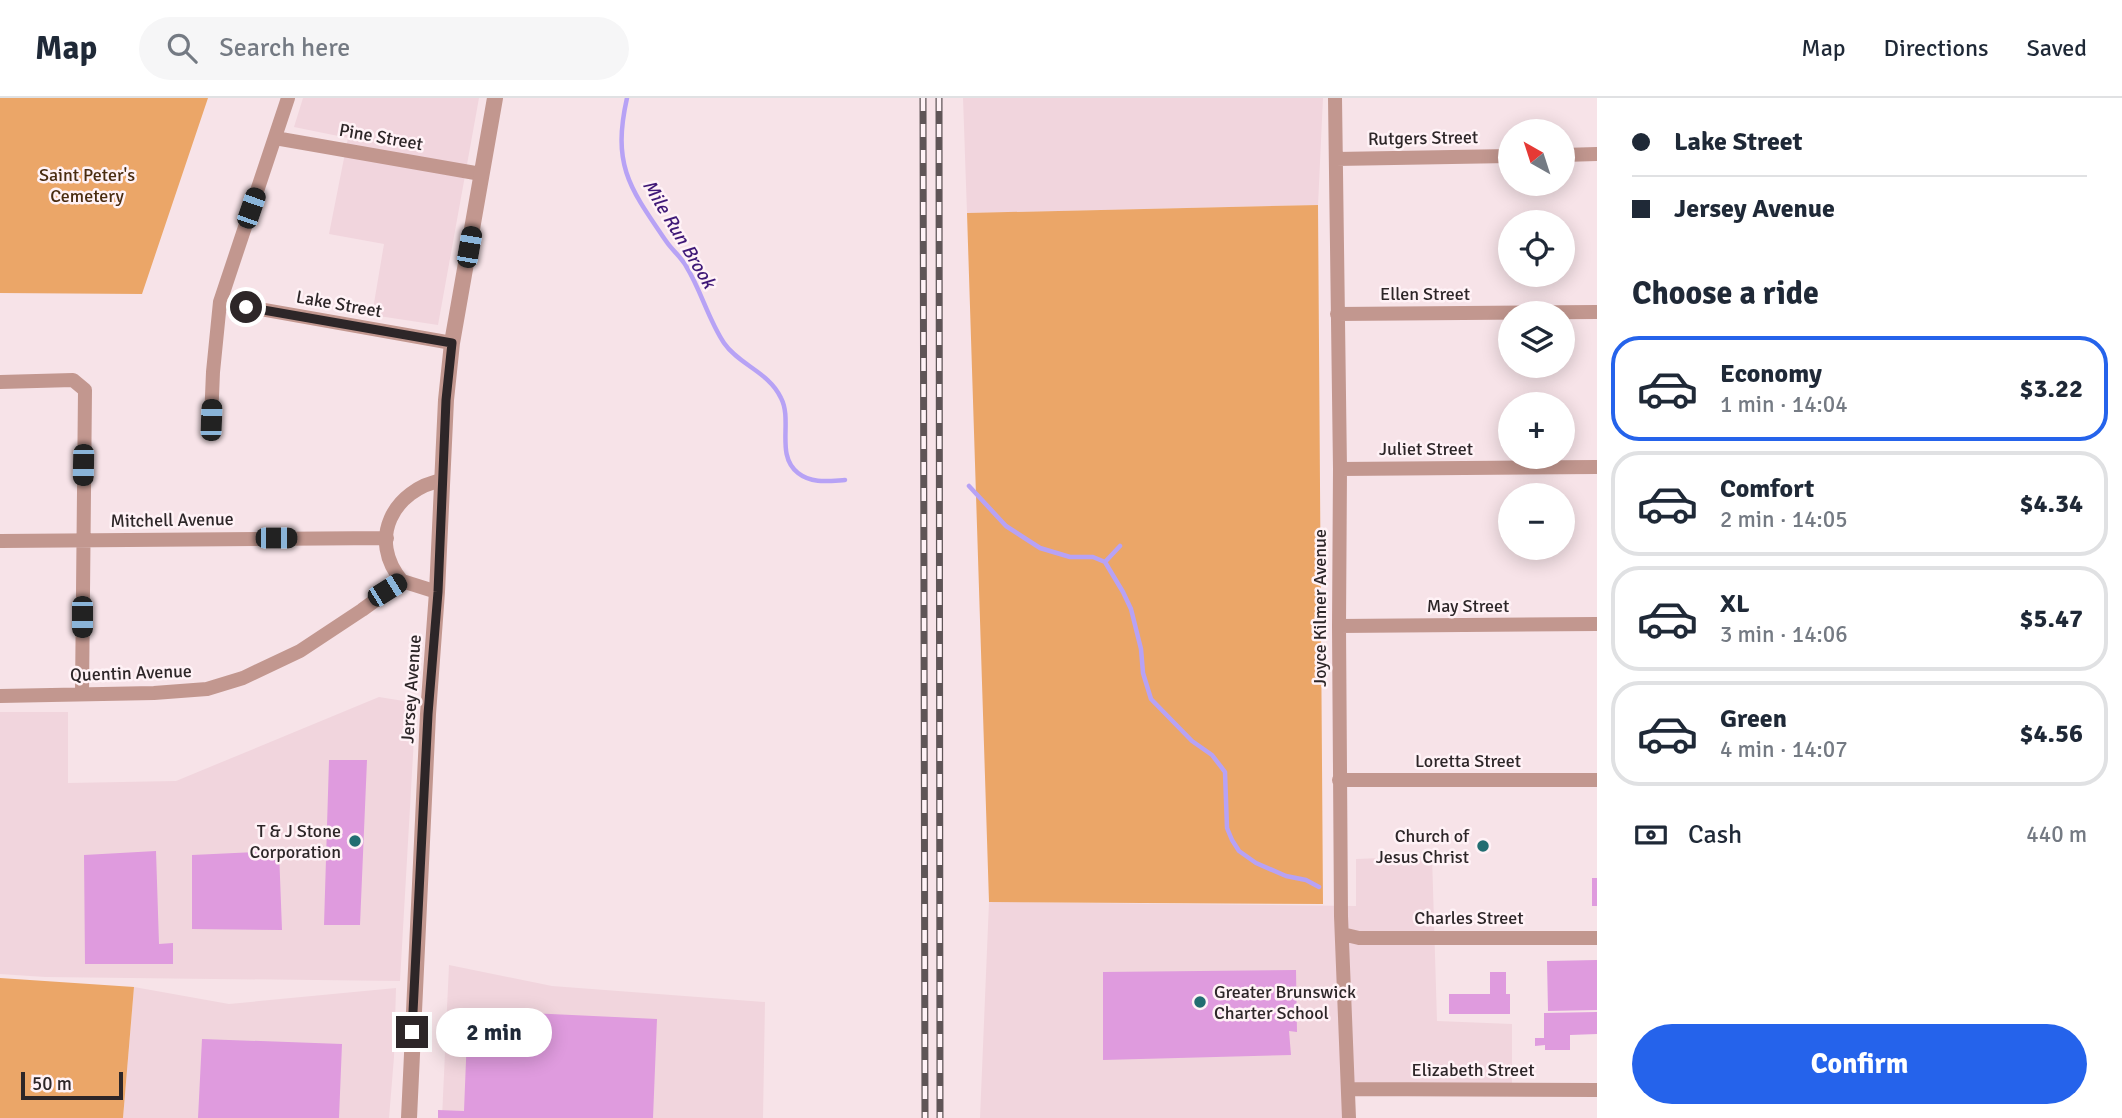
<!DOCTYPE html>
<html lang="en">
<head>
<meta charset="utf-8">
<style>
	body { margin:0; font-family:Signika,sans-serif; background:#f6f6f7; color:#1f2937; height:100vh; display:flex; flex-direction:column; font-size:26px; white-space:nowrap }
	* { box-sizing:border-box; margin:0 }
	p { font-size:23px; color:#747a83 }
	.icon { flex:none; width:38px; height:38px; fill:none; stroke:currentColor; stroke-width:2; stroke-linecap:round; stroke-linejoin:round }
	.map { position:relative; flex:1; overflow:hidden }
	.sheet { display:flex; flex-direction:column; background:#fff; width:525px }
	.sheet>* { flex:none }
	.hud { display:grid; align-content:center; height:154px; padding:0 35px; background:#fff }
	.needle { width:46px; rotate:321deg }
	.controls { position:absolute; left:1498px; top:21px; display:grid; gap:14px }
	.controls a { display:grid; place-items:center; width:77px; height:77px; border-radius:50%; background:#fff; box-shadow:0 4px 18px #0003; font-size:35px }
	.scale { position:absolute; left:21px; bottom:18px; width:102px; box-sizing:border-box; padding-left:7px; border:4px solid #2d2628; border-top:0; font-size:19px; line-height:24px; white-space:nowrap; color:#2d2628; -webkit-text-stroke:5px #fff2f6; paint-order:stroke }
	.end { position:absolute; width:32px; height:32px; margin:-16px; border:9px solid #2d2628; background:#fff; box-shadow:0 0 0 4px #fff }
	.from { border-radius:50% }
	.bubble { position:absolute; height:49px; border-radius:24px; background:#fff; box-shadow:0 4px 18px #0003; font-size:23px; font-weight:800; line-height:49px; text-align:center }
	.car { position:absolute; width:21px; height:42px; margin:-21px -10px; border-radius:9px; box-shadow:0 0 5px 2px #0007; background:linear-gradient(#222 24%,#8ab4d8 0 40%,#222 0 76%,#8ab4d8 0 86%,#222 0) }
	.hud b { display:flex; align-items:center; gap:24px; height:66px; font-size:26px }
	.hud b+b { border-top:2px solid #e0e1e3 }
	.hud i { width:18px; height:18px; background:#1f2937 }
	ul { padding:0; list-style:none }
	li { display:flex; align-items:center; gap:21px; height:105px; margin:0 14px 10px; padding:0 21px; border:4px solid #e0e1e3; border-radius:28px }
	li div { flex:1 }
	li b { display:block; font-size:26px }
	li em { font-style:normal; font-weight:800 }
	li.selected { border-color:#2563eb }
	li>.icon { width:63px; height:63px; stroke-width:1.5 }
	h2 { padding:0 35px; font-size:32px; line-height:84px }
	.pay { display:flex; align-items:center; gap:18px; height:77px; padding:0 35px; font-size:26px }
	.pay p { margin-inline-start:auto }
	.action { display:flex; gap:14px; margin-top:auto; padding:14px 35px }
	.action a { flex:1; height:80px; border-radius:42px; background:#2563eb; color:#fff; font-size:28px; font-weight:800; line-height:80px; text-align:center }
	header { display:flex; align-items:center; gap:42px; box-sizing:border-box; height:98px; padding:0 35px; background:#fff; border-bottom:2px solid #e0e1e3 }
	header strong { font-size:33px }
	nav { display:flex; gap:38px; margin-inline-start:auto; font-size:24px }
	.search { width:490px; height:63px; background:#f6f6f7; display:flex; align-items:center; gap:18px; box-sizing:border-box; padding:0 24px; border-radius:38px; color:#747a83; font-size:26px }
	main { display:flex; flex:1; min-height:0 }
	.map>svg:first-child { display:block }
	.built { fill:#f1d5dd }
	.green { fill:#eba668 }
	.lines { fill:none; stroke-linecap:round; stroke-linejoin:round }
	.stream { stroke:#b7a2f5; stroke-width:4.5 }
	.building { fill:#df9bde }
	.minor { stroke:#c2978f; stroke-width:14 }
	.tertiary { stroke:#c2978f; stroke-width:16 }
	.rail-casing { stroke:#5f5557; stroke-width:7 }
	.rail { stroke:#fff2f6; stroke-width:4.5; stroke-dasharray:13; stroke-linecap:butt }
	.route { stroke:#2d2628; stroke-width:9 }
	.poi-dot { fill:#226d71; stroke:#fff2f6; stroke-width:2.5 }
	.labels { text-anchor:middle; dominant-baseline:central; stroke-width:5; stroke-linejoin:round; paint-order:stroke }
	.street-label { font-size:18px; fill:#2d2628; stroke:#fff2f6 }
	.park-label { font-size:18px; fill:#492c10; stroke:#fff2f6 }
	.poi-label { font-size:18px; fill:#2d2628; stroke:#fff2f6; text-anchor:end }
	.water-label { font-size:19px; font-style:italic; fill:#3f1877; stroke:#fff2f6 }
</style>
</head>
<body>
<header>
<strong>Map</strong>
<div class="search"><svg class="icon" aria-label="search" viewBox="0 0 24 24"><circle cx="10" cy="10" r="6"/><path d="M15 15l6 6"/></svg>Search here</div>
<nav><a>Map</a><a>Directions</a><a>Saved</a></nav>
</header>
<main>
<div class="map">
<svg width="1597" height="1020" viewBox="0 0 1597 1020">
	<rect width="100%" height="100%" fill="#f7e3e8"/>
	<path class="built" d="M303,0H479L438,227L372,217L384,146L329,136L348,40L294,29Z
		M963,0H1323L1318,107L967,115Z
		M379,599L416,605L400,883L45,879L0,876V614H68V685L176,683Z
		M1432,758L1437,923L1512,926V991L1345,996V1020H980L989,804L1356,808V761Z
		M449,867L552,888L765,904L763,1020H442Z
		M134,889L229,906L396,890L394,959L389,1020H123Z"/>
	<path class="green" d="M0,0H208L142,196L0,195Z
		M1318,107L1323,806L989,804L967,115Z
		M0,880L134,889L123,1020H0Z"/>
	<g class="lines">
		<path class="stream" d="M627,0C612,67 629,89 666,143C672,152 681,159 686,168C701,192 708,221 724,245C739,267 769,274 781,300C793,323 775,357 798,375C812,386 829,383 845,382
			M969,388L1006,428L1040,450L1070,459H1093L1105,464L1123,494L1131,511L1141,551L1143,575L1151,601L1192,643L1212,657L1225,674L1227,730L1232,742L1239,753L1256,765L1286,778L1306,782L1319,789
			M1105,464L1120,448"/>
	</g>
	<path class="building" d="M329,662H367L360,827H324Z
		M156,753L159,846L173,845V866H85L84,757Z
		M279,753L282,832L192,831V757Z
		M1592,780H1597V808H1592Z
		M1597,862V912L1548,913L1547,863Z
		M1296,872L1297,934L1289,933L1291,957L1103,962V874Z
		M1490,874H1506V896H1510V916H1449V896H1490Z
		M468,912L657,921L653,1020H438V1012L464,1013Z
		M1597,914V936L1570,937V952H1545V947L1535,948V940H1544V915Z
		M202,941L342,946L339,1020H198Z"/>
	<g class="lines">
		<path class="minor" d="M1335,0L1340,371L1339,528L1341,818L1349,1020
			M275,40L481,76
			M1563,57L1597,56
			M1336,61L1510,58
			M220,204L452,245
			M1337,216L1597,214
			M0,284L73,282L85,292L82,596
			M211,322L213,274L220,204L288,0
			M1340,371L1597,369
			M0,443L387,440
			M437,494L402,483C367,442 393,391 443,382
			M1339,528L1597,526
			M0,598L154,595L207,591L243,580L300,553L362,512L402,483
			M1339,682H1597
			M1342,836L1359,840H1597
			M1349,991L1597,992"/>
		<path class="tertiary" d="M409,1020L428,616L437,494L446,302L452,245L495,0"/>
		<g class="rail-casing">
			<path id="rail" d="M923,0L925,1020
				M939,0L940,1020"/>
		</g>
		<use href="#rail" class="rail"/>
	</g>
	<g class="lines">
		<path class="route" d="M246,209L452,245L446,302L438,494L428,616L412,934"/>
	</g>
	<g class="poi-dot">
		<circle cx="355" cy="743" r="7"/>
		<circle cx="1483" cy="748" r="7"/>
		<circle cx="1200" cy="904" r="7"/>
	</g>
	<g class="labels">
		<g class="street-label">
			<text transform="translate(381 39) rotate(10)">Pine Street</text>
			<text transform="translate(1423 40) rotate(-1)">Rutgers Street</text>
			<text x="1425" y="196">Ellen Street</text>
			<text transform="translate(339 206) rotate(10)">Lake Street</text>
			<text x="1426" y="351">Juliet Street</text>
			<text transform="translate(172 422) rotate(-1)">Mitchell Avenue</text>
			<text x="1468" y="508">May Street</text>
			<text transform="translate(1320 510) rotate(-90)">Joyce Kilmer Avenue</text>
			<text transform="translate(131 575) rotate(-2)">Quentin Avenue</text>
			<text transform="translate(411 591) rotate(-86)">Jersey Avenue</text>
			<text x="1468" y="663">Loretta Street</text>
			<text x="1469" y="820">Charles Street</text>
			<text x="1473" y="972">Elizabeth Street</text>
		</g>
		<g class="park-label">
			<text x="87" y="77">Saint Peter's<tspan x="87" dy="21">Cemetery</tspan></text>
		</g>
		<g class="poi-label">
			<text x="341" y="733">T &amp; J Stone<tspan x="341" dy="21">Corporation</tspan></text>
			<text x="1469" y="738">Church of<tspan x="1469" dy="21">Jesus Christ</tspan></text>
			<text x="1214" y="894" text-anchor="start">Greater Brunswick<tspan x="1214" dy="21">Charter School</tspan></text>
		</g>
		<g class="water-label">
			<text transform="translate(679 136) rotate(59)">Mile Run Brook</text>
		</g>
	</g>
</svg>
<div class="controls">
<a><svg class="needle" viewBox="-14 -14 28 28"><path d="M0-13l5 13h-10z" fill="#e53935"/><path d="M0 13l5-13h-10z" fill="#747a83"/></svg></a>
<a><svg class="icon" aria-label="locate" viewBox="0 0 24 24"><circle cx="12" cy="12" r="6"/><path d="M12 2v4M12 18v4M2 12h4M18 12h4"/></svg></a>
<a><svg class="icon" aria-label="layers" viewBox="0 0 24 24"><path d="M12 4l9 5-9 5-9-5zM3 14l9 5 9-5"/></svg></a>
<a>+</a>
<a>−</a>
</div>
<div class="scale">50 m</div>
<i class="end from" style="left:246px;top:209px"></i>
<i class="end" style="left:412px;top:934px"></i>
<div class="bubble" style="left:436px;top:910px;width:116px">2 min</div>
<i class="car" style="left:251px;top:110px;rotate:19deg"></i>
<i class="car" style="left:469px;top:149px;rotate:10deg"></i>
<i class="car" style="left:211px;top:322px;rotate:2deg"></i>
<i class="car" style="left:83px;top:367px;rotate:181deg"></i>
<i class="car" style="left:276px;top:440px;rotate:90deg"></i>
<i class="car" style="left:387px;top:492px;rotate:58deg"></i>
<i class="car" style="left:82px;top:519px;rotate:180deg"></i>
</div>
<section class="sheet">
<div class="hud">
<b><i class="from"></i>Lake Street</b>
<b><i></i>Jersey Avenue</b>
</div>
<h2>Choose a ride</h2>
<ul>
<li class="selected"><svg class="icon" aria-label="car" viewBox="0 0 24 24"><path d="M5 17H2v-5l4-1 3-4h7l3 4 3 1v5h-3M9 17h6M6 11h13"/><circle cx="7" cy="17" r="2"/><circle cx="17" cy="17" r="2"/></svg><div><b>Economy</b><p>1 min · 14:04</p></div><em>$3.22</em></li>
<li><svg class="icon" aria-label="car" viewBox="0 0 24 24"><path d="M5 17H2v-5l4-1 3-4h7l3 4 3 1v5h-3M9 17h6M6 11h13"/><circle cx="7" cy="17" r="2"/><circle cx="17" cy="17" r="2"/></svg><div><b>Comfort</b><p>2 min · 14:05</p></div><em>$4.34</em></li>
<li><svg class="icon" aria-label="car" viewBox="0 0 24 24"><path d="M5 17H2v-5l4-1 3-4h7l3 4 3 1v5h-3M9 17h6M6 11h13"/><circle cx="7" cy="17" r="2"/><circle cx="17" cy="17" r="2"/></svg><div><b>XL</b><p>3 min · 14:06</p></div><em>$5.47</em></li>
<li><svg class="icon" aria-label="car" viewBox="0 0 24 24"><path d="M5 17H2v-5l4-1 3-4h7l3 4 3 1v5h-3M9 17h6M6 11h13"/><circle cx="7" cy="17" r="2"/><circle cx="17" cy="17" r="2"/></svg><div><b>Green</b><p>4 min · 14:07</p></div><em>$4.56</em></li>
</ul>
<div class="pay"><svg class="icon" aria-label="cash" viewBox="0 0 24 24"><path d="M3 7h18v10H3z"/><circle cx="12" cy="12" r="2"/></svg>Cash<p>440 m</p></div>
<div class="action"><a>Confirm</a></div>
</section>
</main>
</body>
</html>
